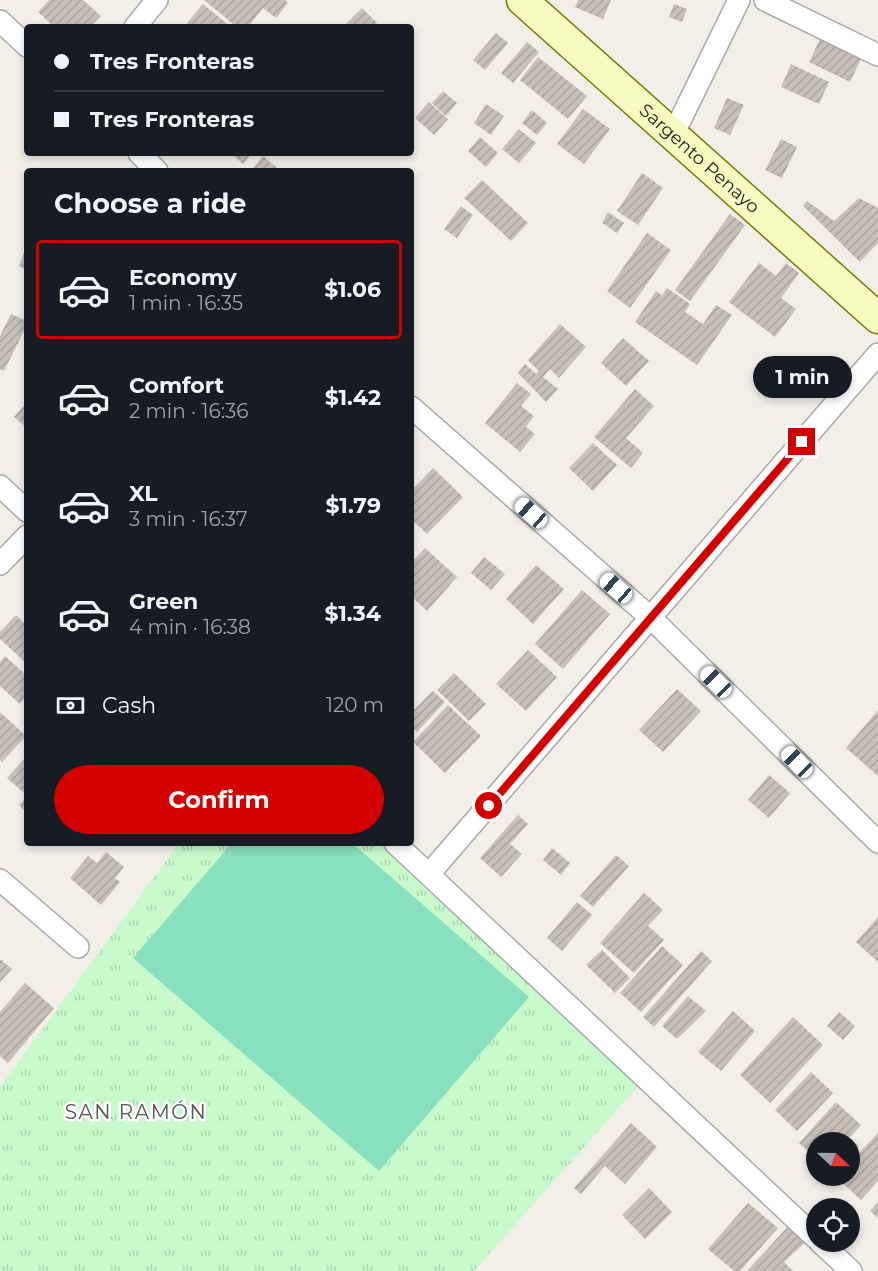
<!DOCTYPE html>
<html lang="en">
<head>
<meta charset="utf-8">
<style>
	body { margin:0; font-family:Montserrat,sans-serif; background:#20242c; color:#f1f3f6; height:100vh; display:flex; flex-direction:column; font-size:22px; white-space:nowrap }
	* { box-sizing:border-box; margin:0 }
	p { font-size:20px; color:#9ea1a6 }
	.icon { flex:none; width:33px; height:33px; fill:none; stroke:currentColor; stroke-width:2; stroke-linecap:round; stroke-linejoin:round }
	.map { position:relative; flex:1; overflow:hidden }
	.sheet { position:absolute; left:24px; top:168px; width:390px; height:678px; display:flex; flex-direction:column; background:#171b24; border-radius:6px; box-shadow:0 3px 9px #0003 }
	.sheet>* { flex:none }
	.guide { position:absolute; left:24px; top:24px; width:390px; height:132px; border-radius:6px; box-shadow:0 3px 9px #0003; display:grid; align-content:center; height:132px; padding:0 30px; background:#171b24 }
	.needle { width:39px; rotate:112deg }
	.tools { position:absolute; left:806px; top:1132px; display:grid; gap:12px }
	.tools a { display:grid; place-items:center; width:54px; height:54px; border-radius:50%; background:#171b24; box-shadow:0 3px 9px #0003; font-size:30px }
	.end { position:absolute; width:27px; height:27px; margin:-14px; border:8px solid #d40000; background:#fff; box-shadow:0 0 0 3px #fff }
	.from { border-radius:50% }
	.bubble { position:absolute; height:42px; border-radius:21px; background:#171b24; box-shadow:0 3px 9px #0003; font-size:20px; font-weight:700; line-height:42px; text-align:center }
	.car { position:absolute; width:18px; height:36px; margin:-18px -9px; border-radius:8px; box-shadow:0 0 4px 2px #0007; background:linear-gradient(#fff 24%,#345 0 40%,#fff 0 76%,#345 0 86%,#fff 0) }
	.guide b { display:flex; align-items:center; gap:21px; height:57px; font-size:22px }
	.guide b+b { border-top:2px solid #363941 }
	.guide i { width:15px; height:15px; background:#f1f3f6 }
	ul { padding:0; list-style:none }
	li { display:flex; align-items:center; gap:18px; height:99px; margin:0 12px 9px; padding:0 18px; border:3px solid transparent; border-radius:6px }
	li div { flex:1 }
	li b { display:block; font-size:22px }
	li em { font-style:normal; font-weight:700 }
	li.current { border-color:#d40000 }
	li>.icon { width:54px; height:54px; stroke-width:1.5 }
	h2 { padding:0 30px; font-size:27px; line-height:72px }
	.pay { display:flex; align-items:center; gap:15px; height:66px; padding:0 30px; font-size:22px }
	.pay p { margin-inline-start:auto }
	.button { display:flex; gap:12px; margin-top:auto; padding:12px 30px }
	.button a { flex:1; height:69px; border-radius:36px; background:#d40000; color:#fff; font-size:24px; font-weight:700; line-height:69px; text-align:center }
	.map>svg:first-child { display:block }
	.park { fill:url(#park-tufts) }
	.pitch { fill:#88e0be }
	.building { fill:url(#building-hatch) }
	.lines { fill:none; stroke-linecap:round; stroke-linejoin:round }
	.street-casing { stroke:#a9a9a9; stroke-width:24 }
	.secondary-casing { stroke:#707d05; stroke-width:33 }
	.street { stroke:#fff; stroke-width:21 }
	.secondary { stroke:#f7fabf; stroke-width:30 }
	.route { stroke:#d40000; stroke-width:8 }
	.labels { text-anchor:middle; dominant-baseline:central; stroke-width:5; stroke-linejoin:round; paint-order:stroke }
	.street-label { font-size:18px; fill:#222; stroke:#fff }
	.neighbourhood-label { font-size:20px; letter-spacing:1.5px; fill:#555; stroke:#fff }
</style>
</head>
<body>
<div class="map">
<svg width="878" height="1271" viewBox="0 0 878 1271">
	<defs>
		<pattern id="park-tufts" width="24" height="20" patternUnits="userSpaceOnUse" patternTransform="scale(1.5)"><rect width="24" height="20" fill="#c8facc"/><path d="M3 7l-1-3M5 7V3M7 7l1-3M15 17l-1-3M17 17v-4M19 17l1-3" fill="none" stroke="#acd6af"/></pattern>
		<pattern id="building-hatch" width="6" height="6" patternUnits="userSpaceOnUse" patternTransform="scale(1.5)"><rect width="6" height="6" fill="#c7bfb8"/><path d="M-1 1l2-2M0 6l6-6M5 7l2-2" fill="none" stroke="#aba49e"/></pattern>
	</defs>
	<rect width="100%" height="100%" fill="#f2efe9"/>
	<path class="park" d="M179,843H383L639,1085L474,1271H0V1087Z"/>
	<path class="pitch" d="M232,843H352L529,997L379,1171L133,958Z"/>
	<path class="building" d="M49,0H83L101,16L90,27H54L38,12Z
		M204,0H285L288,3L276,18L263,8L248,27H237Z
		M578,0H611L603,19L575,7Z
		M203,4L231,27H184Z
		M674,4L687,9L682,22L669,17Z
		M362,8L377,23L373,27H343Z
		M496,33L508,43L485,70L473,60Z
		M821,37L862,57L850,82L809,62Z
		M527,42L539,52L513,83L501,73Z
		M538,57L587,96L568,119L520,80Z
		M791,64L829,82L819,104L781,87Z
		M443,91L457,103L446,116L432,103Z
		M727,98L744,105L730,135L714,128Z
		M429,102L448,119L434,135L415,118Z
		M486,104L504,116L491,135L474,123Z
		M583,109L610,129L584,164L557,144Z
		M532,110L547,123L537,135L522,123Z
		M519,129L536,143L519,163L502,149Z
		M480,137L498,153L486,167L468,151Z
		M781,139L797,147L782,178L765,170Z
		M231,153H252L243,164Z
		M263,156L281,171H251Z
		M642,173L663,188L638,225L617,211Z
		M482,180L528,223L511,241L464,198Z
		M859,198L878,208V243L860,262L803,206L807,201L834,221Z
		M461,206L473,215L457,238L444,229Z
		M608,212L624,223L617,233L602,223Z
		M730,214L745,225L690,301L675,290Z
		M647,233L671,250L630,308L607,291Z
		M27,245V270L19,266Z
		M759,263L776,276L786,263L799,273L781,298L796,309L775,337L729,302Z
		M667,288L690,304L685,312L703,324L716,305L732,315L697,365L635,322L656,291L662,295Z
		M11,314L27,321V325L4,371L0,369V336Z
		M560,324L586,347L559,378L550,369L543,377L558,389L546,402L518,373L525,364L536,374L539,371L528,360Z
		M623,338L649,361L626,386L601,363Z
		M517,383L531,394L521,406L534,416L526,427L535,434L520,452L485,423Z
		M635,389L654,406L626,438L643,453L631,468L594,437Z
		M27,402V428L14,417Z
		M593,443L617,465L593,491L569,468Z
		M433,468L463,497L427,534L411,519V491Z
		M425,548L457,577L427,611L411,596V563Z
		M484,557L505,574L491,590L471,573Z
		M536,565L564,589L533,624L506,599Z
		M582,590L610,614L563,669L535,644Z
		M16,615L25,624L27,622V664L0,639V632Z
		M528,650L557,677L526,711L496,684Z
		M5,656L27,676V695L20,704L0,686V662Z
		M454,673L486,704L469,721L437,690Z
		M677,689L701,711L663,752L639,730Z
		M433,691L445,702L417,732L411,726V713Z
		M448,705L481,736L445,773L413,742Z
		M878,710V776L846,748Z
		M0,712L26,736L2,762L0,760Z
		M27,756V790L24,793L7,778Z
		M769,775L790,793L769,818L748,800Z
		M27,797V813L19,805Z
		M518,815L528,824L510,844L522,854L501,877L480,858Z
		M552,848L570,863L561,875L543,860Z
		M106,852L124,867L115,878L120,882L101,905L70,878L88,856L97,863Z
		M616,855L629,866L593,907L580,896Z
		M644,893L663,910L648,926L664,940L634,973L600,943Z
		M577,902L592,915L562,951L547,938Z
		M878,917V962L856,942Z
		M662,946L683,965L641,1012L620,993Z
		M602,950L630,978L615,993L586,965Z
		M701,951L712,961L654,1027L643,1017Z
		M0,959L12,969L0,982Z
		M25,983L54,1008L8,1063L0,1056V1012Z
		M688,996L706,1011L677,1039L662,1026Z
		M733,1011L755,1031L721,1071L698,1052Z
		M839,1012L855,1026L843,1040L827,1026Z
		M793,1017L823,1045L770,1103L740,1075Z
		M811,1072L833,1093L797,1131L775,1110Z
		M836,1102L861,1125L845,1143H816V1158L799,1143Z
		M631,1123L657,1147L625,1184L605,1166L581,1194L574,1188Z
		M878,1133V1181L861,1200L836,1177L849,1176V1164Z
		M851,1139L859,1146L849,1158L847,1143Z
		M649,1188L672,1212L645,1239L622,1215Z
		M878,1202V1218L870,1211Z
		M748,1203L778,1228L740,1271H734L708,1249Z
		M794,1220L812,1236L784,1262L793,1271H747Z"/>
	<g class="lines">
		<g class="street-casing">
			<path id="street" d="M765,0L878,55
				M0,21L27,46
				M135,27L157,0
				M673,135L739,0
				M139,153L157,171
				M411,407L651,618L878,842
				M0,486L27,511
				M0,564L27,536
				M395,843L816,1238
				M429,874L878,354
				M0,880L78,947
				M820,1242L851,1271"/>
		</g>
		<g class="secondary-casing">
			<g id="secondary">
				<path id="s1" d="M522,0L878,318"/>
			</g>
		</g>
		<use href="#street" class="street"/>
		<use href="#secondary" class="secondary"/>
	</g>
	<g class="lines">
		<path class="route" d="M489,806L802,442"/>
	</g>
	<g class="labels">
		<g class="street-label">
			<text stroke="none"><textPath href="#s1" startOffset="238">Sargento Penayo</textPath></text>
		</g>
		<g class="neighbourhood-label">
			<text x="136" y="1112">SAN RAMÓN</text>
		</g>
	</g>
</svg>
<div class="tools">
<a><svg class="needle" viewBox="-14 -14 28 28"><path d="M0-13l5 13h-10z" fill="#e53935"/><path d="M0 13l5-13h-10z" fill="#9ea1a6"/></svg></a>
<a><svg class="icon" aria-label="locate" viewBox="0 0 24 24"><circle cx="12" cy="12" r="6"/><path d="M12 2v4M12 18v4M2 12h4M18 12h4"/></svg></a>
</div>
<i class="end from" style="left:489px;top:806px"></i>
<i class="end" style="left:802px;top:442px"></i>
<div class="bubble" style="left:753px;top:356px;width:99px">1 min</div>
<i class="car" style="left:531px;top:513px;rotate:311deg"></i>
<i class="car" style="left:616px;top:588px;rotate:311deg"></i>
<i class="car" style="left:716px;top:682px;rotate:315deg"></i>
<i class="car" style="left:797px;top:762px;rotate:315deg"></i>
<div class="guide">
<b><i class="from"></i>Tres Fronteras</b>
<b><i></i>Tres Fronteras</b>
</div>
<section class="sheet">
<h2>Choose a ride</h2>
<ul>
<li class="current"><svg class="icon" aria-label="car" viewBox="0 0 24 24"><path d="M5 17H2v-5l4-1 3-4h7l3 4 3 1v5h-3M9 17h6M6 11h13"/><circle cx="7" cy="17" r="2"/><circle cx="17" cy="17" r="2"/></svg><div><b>Economy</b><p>1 min · 16:35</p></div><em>$1.06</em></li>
<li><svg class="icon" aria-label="car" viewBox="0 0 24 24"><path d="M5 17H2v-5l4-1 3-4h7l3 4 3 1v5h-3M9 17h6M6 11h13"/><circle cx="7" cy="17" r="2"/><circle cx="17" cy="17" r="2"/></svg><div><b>Comfort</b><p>2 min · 16:36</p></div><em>$1.42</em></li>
<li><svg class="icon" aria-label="car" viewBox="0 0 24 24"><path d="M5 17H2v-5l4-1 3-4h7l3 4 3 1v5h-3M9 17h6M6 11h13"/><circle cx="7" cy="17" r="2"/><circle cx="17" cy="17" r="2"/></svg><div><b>XL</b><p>3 min · 16:37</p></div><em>$1.79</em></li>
<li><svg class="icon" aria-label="car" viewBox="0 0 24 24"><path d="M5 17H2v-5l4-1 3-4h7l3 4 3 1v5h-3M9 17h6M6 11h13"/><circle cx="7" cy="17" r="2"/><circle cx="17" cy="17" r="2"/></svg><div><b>Green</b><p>4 min · 16:38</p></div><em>$1.34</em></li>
</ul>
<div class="pay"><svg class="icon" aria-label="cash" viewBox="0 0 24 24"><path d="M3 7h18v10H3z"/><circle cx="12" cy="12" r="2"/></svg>Cash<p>120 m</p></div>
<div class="button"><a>Confirm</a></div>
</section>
</div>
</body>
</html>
